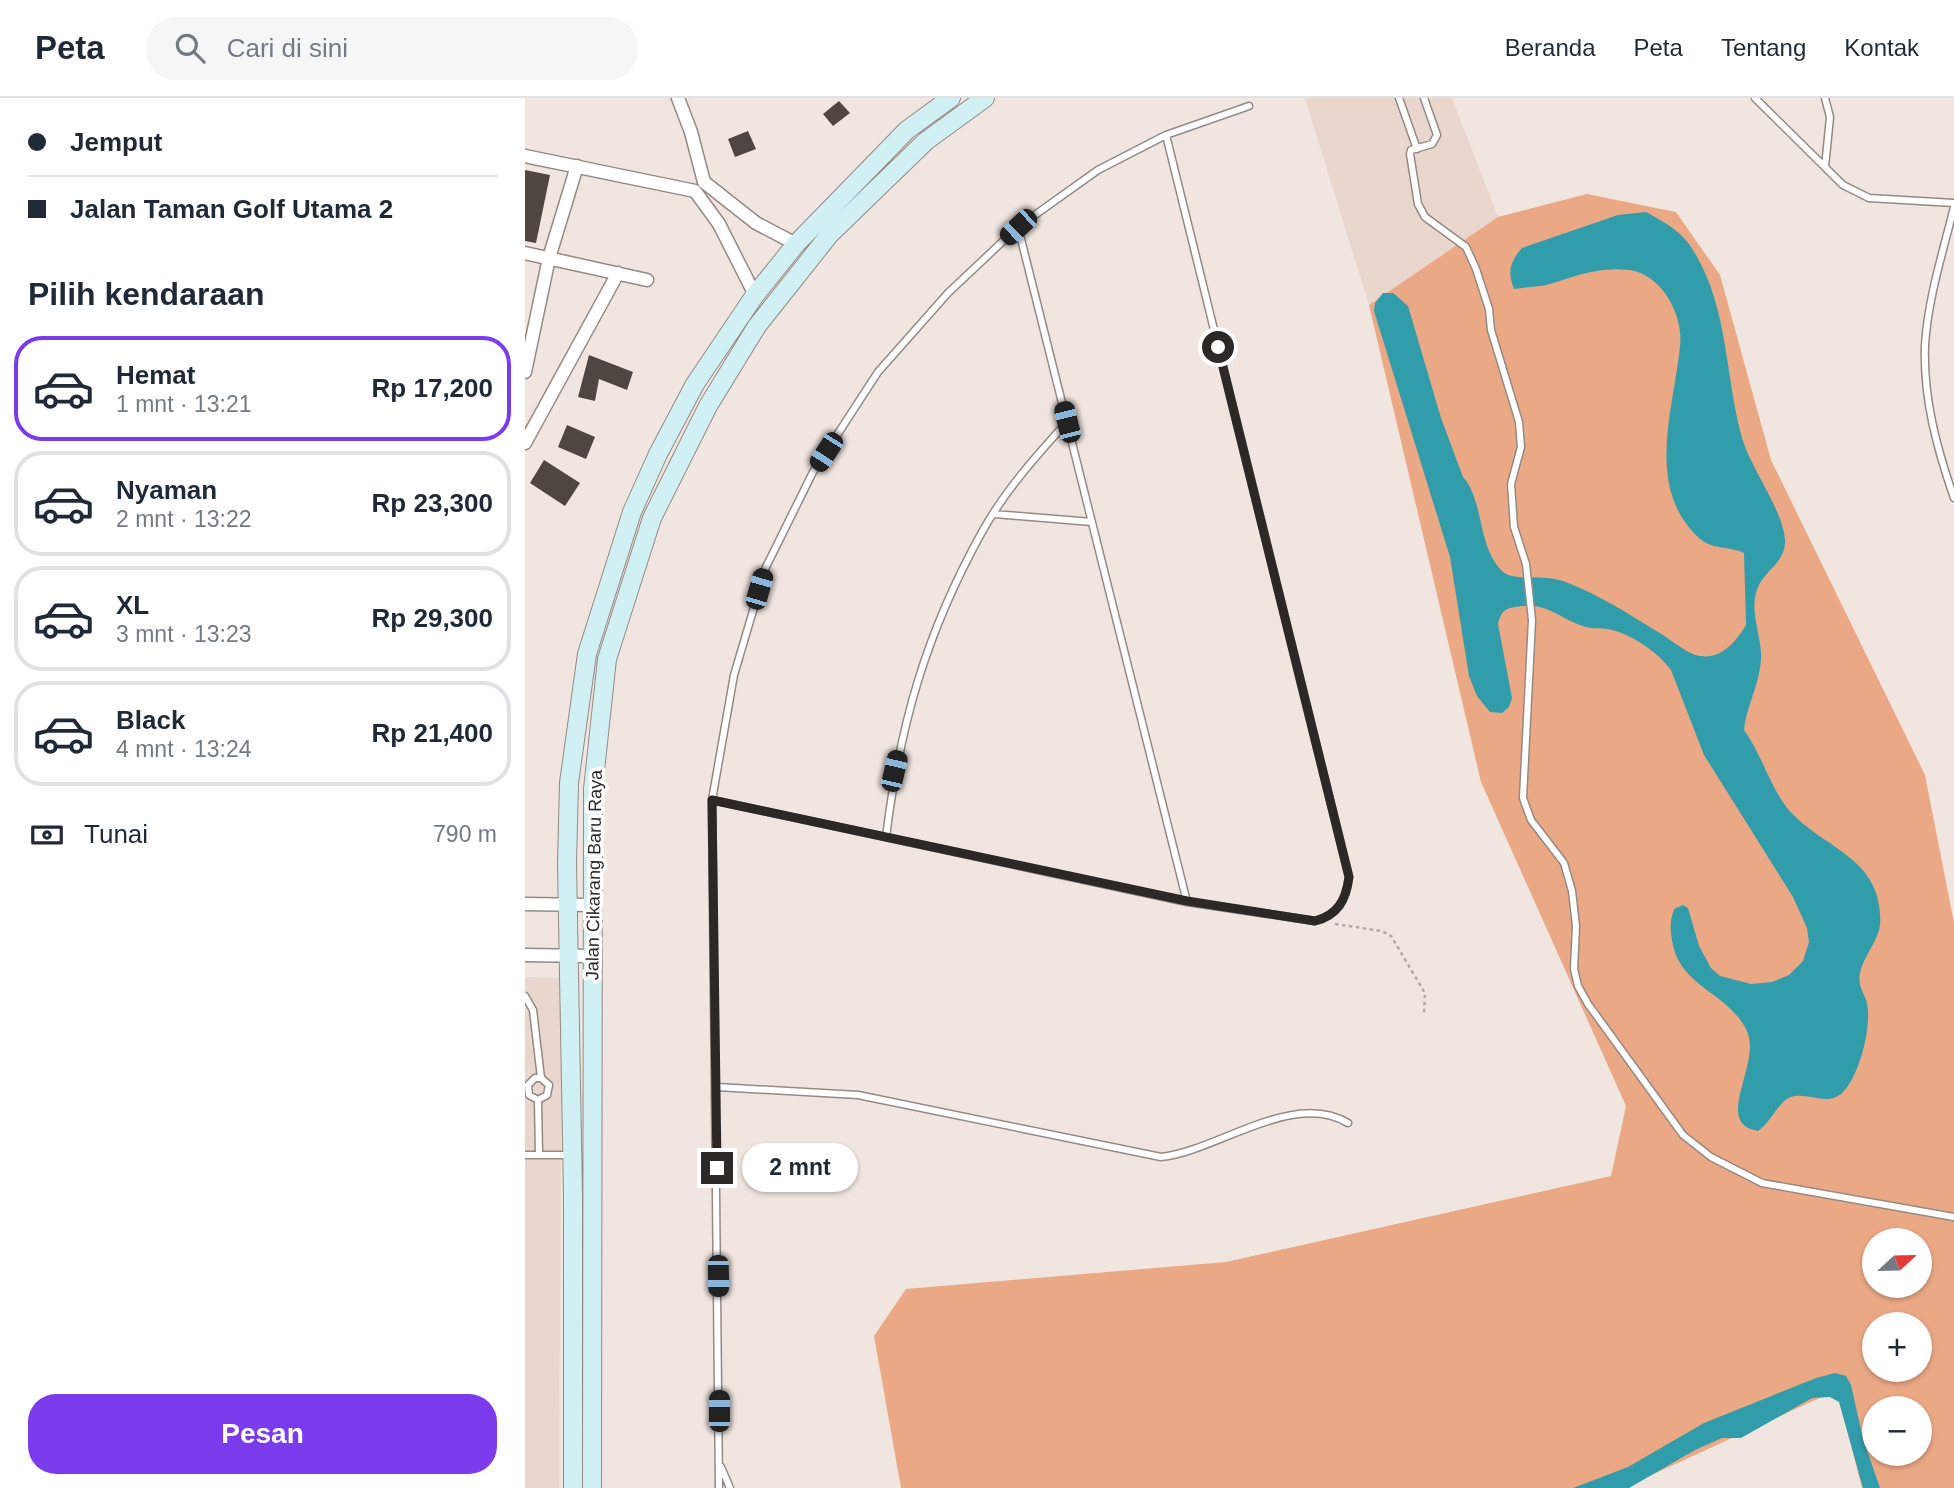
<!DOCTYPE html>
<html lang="id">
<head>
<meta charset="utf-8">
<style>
	body { margin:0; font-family:Helvetica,sans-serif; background:#f6f6f7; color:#1f2937; height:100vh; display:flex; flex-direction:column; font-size:26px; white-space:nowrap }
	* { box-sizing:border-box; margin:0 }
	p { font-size:23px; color:#747a83 }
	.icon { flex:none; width:38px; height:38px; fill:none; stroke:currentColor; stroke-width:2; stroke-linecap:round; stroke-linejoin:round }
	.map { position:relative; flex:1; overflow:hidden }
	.drawer { display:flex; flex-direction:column; background:#fff; width:525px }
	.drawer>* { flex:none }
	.top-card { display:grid; align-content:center; height:154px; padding:0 28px; background:#fff }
	.needle { width:46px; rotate:68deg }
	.buttons { position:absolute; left:1337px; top:1130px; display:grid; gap:14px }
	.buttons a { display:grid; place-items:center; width:70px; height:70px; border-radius:50%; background:#fff; box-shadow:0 2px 5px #0004; font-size:35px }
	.end { position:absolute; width:32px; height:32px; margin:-16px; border:9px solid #2c2826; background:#fff; box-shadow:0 0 0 4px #fff }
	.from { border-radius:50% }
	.bubble { position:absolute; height:49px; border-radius:24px; background:#fff; box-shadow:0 2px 5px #0004; font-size:23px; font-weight:700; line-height:49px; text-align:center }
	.car { position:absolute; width:21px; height:42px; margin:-21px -10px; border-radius:9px; box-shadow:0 0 5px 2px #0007; background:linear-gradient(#222 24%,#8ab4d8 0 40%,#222 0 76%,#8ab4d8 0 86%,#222 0) }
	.top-card b { display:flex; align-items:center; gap:24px; height:66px; font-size:26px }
	.top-card b+b { border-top:2px solid #e0e1e3 }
	.top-card i { width:18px; height:18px; background:#1f2937 }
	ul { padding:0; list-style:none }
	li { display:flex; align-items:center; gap:21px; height:105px; margin:0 14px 10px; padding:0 14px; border:4px solid #e0e1e3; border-radius:28px }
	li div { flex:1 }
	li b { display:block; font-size:26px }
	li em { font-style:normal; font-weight:700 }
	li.selected { border-color:#7c3aed }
	li>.icon { width:63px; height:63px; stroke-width:1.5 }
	h2 { padding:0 28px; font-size:32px; line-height:84px }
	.pay { display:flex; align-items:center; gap:18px; height:77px; padding:0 28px; font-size:26px }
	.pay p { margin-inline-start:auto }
	.button { display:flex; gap:14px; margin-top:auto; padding:14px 28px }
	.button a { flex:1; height:80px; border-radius:28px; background:#7c3aed; color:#fff; font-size:28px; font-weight:700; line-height:80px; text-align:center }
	header { display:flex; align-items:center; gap:42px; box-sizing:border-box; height:98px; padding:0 35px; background:#fff; border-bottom:2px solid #e0e1e3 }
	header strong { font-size:33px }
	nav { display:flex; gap:38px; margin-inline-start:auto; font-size:24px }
	.search { width:490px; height:63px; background:#f6f6f7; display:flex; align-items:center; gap:18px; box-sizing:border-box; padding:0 24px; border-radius:28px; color:#747a83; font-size:26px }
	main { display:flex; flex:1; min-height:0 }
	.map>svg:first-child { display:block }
	.built { fill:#e9d6cd }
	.green { fill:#eba885; fill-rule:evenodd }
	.water { fill:#319caa }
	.building { fill:#4f4541 }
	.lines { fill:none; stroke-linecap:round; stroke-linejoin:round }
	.service-casing { stroke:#948a84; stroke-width:9 }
	.minor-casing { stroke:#948a84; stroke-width:15 }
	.secondary-casing { stroke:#948a84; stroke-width:20 }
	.path { stroke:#b2a9a4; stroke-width:2.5; stroke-dasharray:3.5 3.5; stroke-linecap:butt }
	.service { stroke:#fff; stroke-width:6 }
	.minor { stroke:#fff; stroke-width:12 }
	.secondary { stroke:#d1f0f4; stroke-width:18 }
	.route { stroke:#2c2826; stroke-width:9 }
	.labels { text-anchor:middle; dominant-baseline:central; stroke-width:7; stroke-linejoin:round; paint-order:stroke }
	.street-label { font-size:18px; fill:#2c2826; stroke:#fff }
</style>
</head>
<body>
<header>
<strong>Peta</strong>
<div class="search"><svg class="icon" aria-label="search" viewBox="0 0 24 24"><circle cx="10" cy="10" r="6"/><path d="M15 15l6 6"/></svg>Cari di sini</div>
<nav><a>Beranda</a><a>Peta</a><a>Tentang</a><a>Kontak</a></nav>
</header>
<main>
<section class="drawer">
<div class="top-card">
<b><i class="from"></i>Jemput</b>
<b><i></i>Jalan Taman Golf Utama 2</b>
</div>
<h2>Pilih kendaraan</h2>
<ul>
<li class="selected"><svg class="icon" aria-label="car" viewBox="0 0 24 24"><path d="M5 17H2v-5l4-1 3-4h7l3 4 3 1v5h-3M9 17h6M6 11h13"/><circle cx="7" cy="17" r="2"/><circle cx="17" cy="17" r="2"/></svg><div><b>Hemat</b><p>1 mnt · 13:21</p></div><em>Rp 17,200</em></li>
<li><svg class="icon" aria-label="car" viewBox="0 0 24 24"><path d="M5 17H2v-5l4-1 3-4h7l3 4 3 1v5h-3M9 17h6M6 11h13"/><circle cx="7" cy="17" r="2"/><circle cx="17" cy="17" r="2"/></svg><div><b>Nyaman</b><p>2 mnt · 13:22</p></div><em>Rp 23,300</em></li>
<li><svg class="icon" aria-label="car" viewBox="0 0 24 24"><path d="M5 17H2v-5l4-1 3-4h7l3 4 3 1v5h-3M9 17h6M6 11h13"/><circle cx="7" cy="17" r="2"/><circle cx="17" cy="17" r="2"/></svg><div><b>XL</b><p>3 mnt · 13:23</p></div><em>Rp 29,300</em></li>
<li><svg class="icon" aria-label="car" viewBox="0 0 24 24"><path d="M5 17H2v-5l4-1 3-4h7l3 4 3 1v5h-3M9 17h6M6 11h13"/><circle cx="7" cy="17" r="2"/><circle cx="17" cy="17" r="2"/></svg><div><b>Black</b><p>4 mnt · 13:24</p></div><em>Rp 21,400</em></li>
</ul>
<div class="pay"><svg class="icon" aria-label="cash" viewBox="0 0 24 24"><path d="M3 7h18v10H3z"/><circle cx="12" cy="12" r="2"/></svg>Tunai<p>790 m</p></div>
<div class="button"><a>Pesan</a></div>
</section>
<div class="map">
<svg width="1429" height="1390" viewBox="0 0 1429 1390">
	<rect width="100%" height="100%" fill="#f0e5df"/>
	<path class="built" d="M780,0H927L973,119L844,207Z
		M0,879L37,880L34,1390H0Z"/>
	<path class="green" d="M1062,96L1151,114L1195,177L1246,362L1400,677L1429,825V1390H1337L1312,1292L1098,1390H376L349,1238L381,1191L701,1164L1086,1078L1101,1008L956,684L844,207L973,119ZM1349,1143H1395V1188H1349ZM1349,1227H1395V1272H1349ZM1349,1311H1395V1356H1349Z"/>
	<path class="water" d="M1121,114C1137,123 1153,131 1164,146C1204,204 1199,275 1217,340C1226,371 1258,412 1260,442C1261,463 1242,471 1234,487C1223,508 1235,533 1236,555C1237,582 1222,606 1219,632C1237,657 1245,689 1263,711C1288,742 1338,755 1351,795C1354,804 1357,822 1354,832C1350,848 1331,868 1335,886C1336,893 1341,899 1342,906C1347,928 1334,981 1316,996C1302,1007 1286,996 1270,998C1255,999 1247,1024 1233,1033C1186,1025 1239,965 1221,931C1202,894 1153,888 1147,842C1145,830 1145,822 1149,811L1158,807L1163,810L1174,848L1186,870L1195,878L1226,886L1247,884L1264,877L1278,863L1284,844L1282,830L1268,799L1179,657L1146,572C1133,554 1105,535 1083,531C1076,530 1068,531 1061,529C1032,520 1023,503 990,509C978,511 976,515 973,526L987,600L984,609L977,615L965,614L952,598L944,578L925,459L849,213L850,205L858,195H868L883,208L916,320L938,379C959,402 952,448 977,473C988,484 1018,476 1038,483C1071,495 1104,516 1133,534C1145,541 1157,552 1170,557C1174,558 1182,559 1186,558C1202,555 1213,540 1221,527L1219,455C1205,448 1187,452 1174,440C1119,389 1149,311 1155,248C1159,218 1137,176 1104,172C1073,168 1049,179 1021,187C1011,189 1000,189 989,191C982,173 985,164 997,150L1093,117Z
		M1310,1275L1321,1278L1326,1287L1338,1341L1355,1390H1338L1314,1304L1305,1299L1287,1300L1216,1340H1197L1170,1352L1104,1390H1048L1103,1369L1179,1325L1291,1280Z"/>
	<path class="building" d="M314,3L325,15L308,28L298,16Z
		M223,33L231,51L210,59L203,41Z
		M0,72L25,77L11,145L0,143Z
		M64,257L108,274L102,292L74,281L70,303L53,299Z
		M42,327L70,339L61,361L33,349Z
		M19,362L55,385L40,408L5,385Z"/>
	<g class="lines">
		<g class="service-casing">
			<path id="service" d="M874,0L892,51
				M899,0L912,37L907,46L886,52L885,56L893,106L900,119L941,149L951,171L964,211L966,232L994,324L996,349L986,386L989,429L1001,466L1007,522L998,700L1006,722L1039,765L1047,793L1051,828L1049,871L1053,888L1063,906L1158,1037L1186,1059L1237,1085L1429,1119
				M1230,0L1318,87L1344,100L1429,105
				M1300,0L1305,19L1300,69
				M1429,109C1418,154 1403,200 1400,247C1398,300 1412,351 1429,400
				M493,129L662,804
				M469,416L567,424
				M187,702L662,804L790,823C813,817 821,802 824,779L641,37
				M361,739C375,626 401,535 457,434C479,394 511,358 542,324
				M0,898L8,912L16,980L24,987L22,997L13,1002
				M192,989L333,997L636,1059C693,1053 767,992 823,1025
				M13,1002L14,1056
				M13,1002L4,997L3,987L10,980H16
				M0,1057H45
				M196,1369L205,1390
				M194,1390L187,702L209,577L241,469L288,374L353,274L423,195L493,129L573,72L641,37L724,8"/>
		</g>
		<g class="minor-casing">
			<path id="minor" d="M153,0L166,34L179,84
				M0,58L170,93
				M179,84L231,125L271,146
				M170,93L194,126L230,197
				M0,155L122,182
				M0,274L24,160L52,68
				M0,345L93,175
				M0,806L67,807
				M0,857L67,858"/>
		</g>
		<g class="secondary-casing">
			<path id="secondary" d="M48,1390V1097L42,765L44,685L62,556L107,414L133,356L170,286L230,197L271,146L382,32L426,0
				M67,1390L68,691L82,561L127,420L183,308L232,228L305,136L401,43L460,0"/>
		</g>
		<path class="path" d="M810,826L857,833L866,838L900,895L899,915"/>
		<use href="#service" class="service"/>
		<use href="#minor" class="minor"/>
		<use href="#secondary" class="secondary"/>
	</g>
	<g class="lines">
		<path class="route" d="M192,1070L187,702L662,803L790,823C813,817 821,802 824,779L693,249"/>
	</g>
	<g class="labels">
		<g class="street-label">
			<text transform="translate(69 777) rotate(-89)">Jalan Cikarang Baru Raya</text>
		</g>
	</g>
</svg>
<div class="buttons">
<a><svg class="needle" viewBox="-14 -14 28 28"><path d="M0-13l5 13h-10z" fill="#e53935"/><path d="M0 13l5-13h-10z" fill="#747a83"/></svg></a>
<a>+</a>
<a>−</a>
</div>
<i class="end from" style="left:693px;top:249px"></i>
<i class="end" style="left:192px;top:1070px"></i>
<div class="bubble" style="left:217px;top:1045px;width:116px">2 mnt</div>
<i class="car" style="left:493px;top:129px;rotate:227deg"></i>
<i class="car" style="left:542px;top:324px;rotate:346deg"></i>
<i class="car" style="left:301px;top:354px;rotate:213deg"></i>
<i class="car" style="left:234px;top:491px;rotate:16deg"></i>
<i class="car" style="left:369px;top:673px;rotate:13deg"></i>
<i class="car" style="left:193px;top:1178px;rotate:179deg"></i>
<i class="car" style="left:194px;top:1313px;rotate:0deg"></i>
</div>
</main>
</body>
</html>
